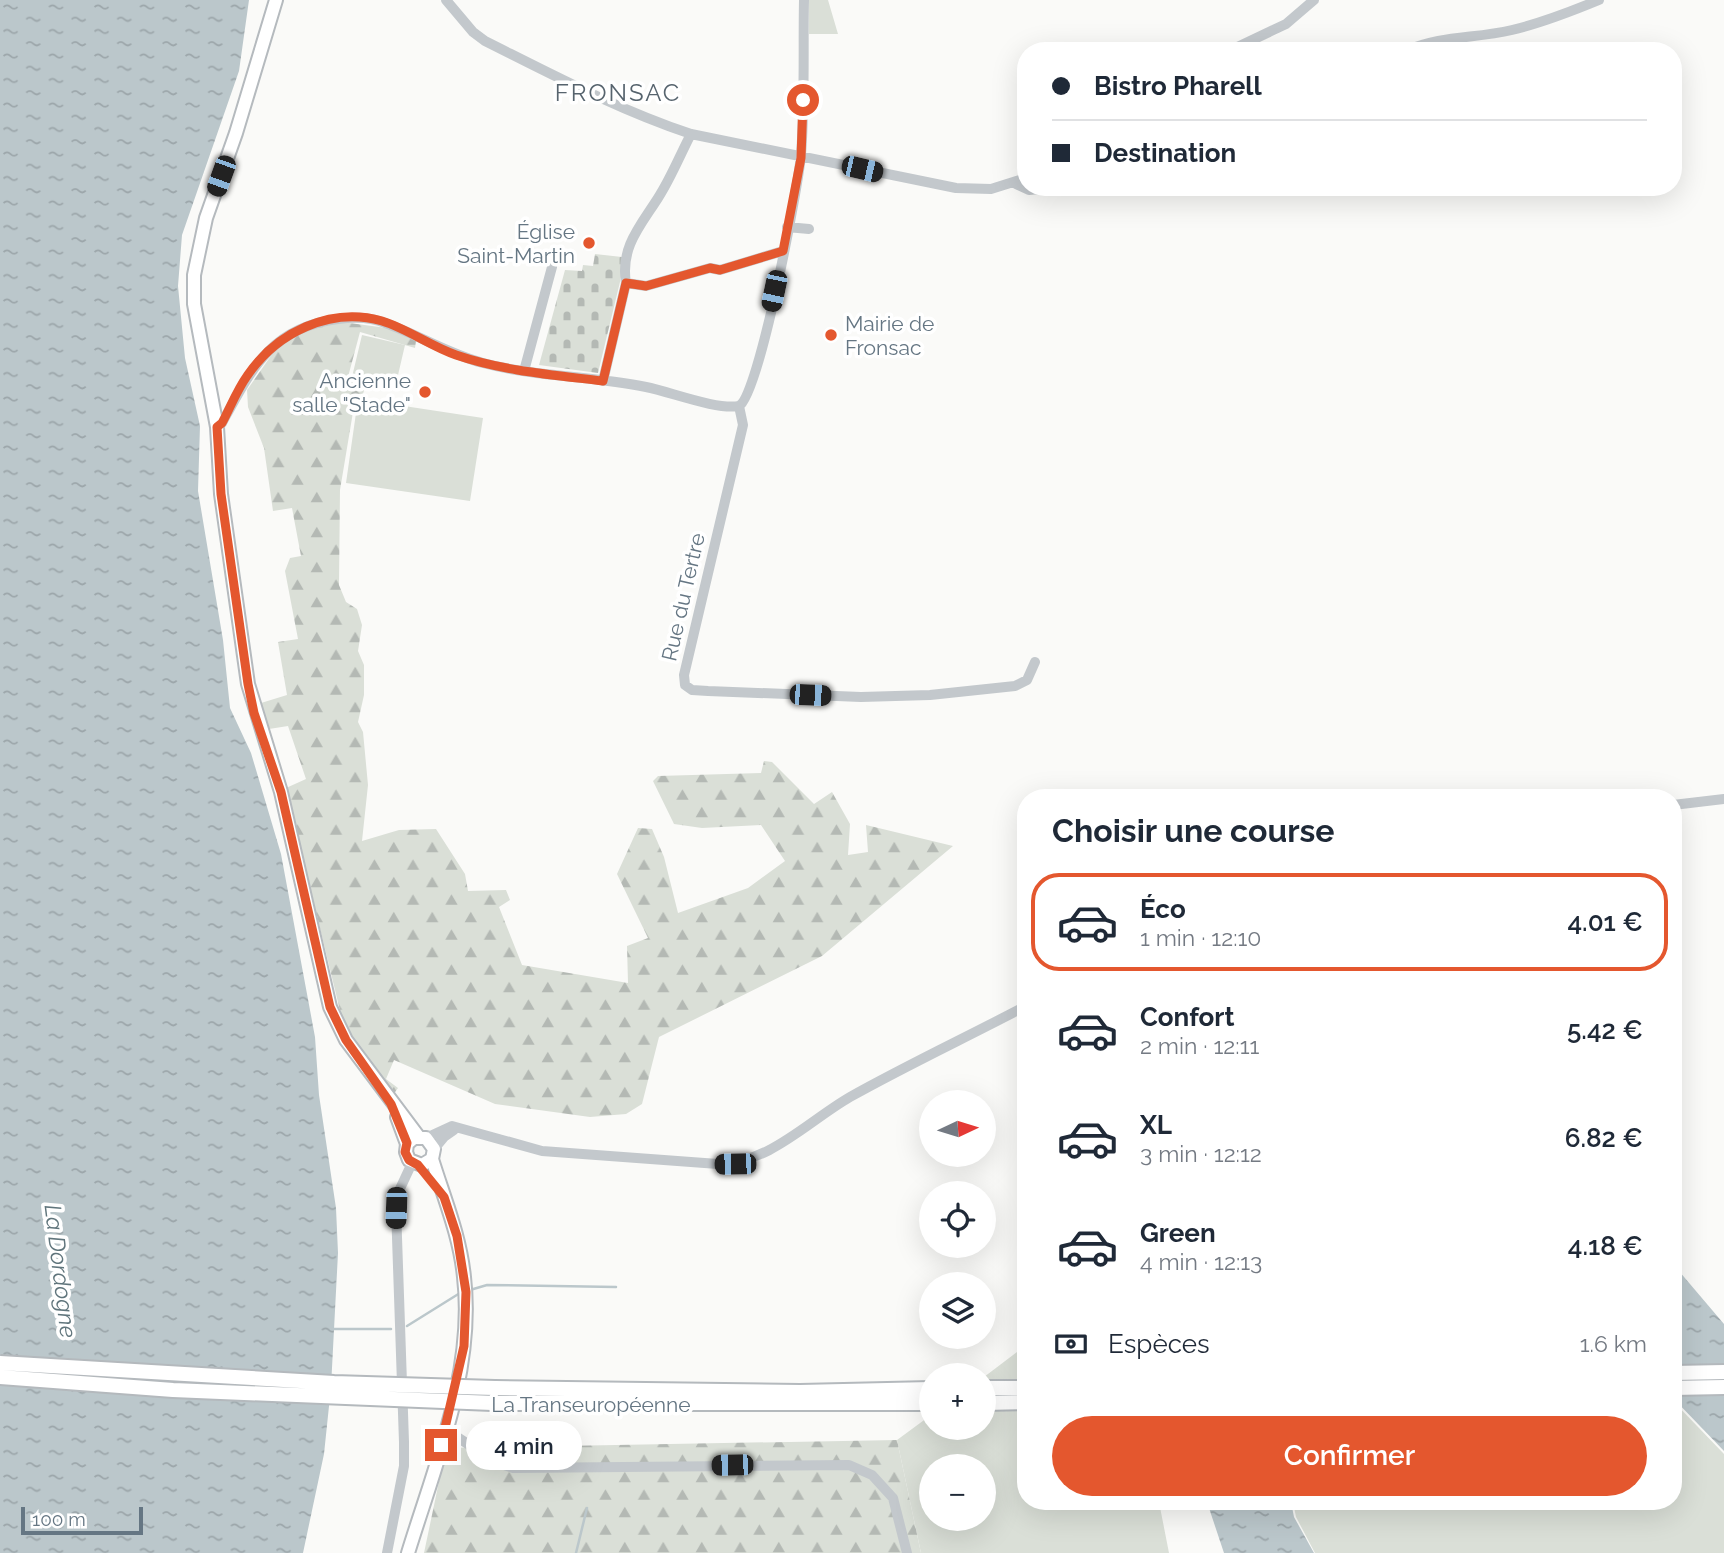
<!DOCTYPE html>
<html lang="fr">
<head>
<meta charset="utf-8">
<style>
	body { margin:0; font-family:Raleway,sans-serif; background:#f6f6f7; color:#1f2937; height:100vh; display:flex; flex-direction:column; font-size:26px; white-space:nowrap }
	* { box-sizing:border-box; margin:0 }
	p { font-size:23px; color:#747a83 }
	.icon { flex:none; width:38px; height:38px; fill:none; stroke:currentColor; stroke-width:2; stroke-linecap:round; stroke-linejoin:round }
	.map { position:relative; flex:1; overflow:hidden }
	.sheet { position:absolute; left:1017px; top:789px; width:665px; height:721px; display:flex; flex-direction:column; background:#fff; border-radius:28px; box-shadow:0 7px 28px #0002 }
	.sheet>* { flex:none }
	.top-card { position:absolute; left:1017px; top:42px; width:665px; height:154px; border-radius:28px; box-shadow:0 7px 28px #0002; display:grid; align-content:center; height:154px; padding:0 35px; background:#fff }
	.needle { width:46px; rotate:86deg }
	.controls { position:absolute; left:919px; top:1090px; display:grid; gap:14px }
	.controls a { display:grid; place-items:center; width:77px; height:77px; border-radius:50%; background:#fff; box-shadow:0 7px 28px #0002; font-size:35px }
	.scale { position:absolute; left:21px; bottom:18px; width:122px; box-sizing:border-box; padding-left:7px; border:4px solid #657683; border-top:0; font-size:19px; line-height:24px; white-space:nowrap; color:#657683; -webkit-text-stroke:5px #fff; paint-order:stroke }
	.end { position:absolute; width:32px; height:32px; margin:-16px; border:9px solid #e4572e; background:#fff; box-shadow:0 0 0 4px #fff }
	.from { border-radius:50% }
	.bubble { position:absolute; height:49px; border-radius:24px; background:#fff; box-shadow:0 7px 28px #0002; font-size:23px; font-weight:600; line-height:49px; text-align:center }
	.car { position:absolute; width:21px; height:42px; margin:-21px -10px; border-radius:9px; box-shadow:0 0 5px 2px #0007; background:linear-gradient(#222 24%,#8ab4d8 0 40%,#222 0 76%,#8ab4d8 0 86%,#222 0) }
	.top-card b { display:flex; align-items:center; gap:24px; height:66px; font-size:26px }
	.top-card b+b { border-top:2px solid #e0e1e3 }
	.top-card i { width:18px; height:18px; background:#1f2937 }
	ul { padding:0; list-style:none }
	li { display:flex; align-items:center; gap:21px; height:98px; margin:0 14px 10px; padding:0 21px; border:4px solid transparent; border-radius:28px }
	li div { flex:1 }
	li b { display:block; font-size:26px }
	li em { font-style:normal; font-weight:600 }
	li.on { border-color:#e4572e }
	li>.icon { width:63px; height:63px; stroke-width:1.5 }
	h2 { padding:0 35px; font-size:32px; line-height:84px }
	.pay { display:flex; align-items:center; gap:18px; height:77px; padding:0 35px; font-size:26px }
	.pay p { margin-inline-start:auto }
	.primary-button { display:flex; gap:14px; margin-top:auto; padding:14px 35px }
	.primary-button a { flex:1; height:80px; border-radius:42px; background:#e4572e; color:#fff; font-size:28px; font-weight:600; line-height:80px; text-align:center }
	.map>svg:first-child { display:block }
	.green { fill:#dadfd7; fill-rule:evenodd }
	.forest { fill:url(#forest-firs) }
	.cemetery { fill:url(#cemetery-stones) }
	.water { fill:url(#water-ripples) }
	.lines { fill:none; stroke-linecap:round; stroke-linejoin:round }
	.stream { stroke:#bbc7cb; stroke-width:2.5 }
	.major-casing { stroke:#b5babe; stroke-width:16 }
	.highway-casing { stroke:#b4b9bd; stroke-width:18 }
	.minor { stroke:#c3c8cc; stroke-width:10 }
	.major { stroke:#fff; stroke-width:12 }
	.highway { stroke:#fff; stroke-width:14 }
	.highway-bridge-casing { stroke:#b4b9bd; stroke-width:18; stroke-linecap:butt }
	.highway-bridge { stroke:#fff; stroke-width:14 }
	.route { stroke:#e4572e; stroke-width:9 }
	.poi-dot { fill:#e4572e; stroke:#fff; stroke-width:2.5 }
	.labels { text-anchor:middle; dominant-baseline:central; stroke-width:7; stroke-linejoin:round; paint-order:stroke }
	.poi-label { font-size:21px; fill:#657683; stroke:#fff; text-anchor:end }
	.street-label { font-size:21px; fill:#657683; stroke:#fff }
	.water-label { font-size:23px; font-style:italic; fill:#60757c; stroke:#fff }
	.quarter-label { font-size:24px; letter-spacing:2px; fill:#57646e; stroke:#fff }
</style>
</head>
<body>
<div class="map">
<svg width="1724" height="1553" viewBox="0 0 1724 1553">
	<defs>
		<pattern id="forest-firs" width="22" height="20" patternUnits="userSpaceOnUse" patternTransform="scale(1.75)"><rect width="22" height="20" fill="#dadfd7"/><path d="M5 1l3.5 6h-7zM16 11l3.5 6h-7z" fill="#b4b9b4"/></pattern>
		<pattern id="cemetery-stones" width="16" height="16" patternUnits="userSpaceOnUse" patternTransform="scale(1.75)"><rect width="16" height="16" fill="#dadfd7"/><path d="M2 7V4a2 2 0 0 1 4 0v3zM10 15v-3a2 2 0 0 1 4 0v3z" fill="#b4b9b4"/></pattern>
		<pattern id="water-ripples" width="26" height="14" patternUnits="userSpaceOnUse" patternTransform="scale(1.75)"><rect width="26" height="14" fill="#bbc7cb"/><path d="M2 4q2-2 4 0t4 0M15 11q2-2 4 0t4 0" fill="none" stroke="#9ca6aa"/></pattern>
	</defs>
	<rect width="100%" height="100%" fill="#fafaf8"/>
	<path class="green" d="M809,0H828L838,34H809Z
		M362,335L405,345L395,388L352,377Z
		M358,399L483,418L470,501L346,483Z
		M1025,1346L1026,1502H1159L1169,1553H921L897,1440L931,1415V1428H984V1377ZM931,1466H984V1519H931Z
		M1673,1401L1724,1454V1553H1315L1296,1517L1293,1502H1673Z"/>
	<path class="forest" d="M342,322L387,328L416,341L415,348L360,332L348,377L366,384L363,394H356L340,490L339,585L346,602L357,609L362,625L358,651L364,665V695L358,722L363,732L368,785L362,841L399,830L436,829L465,874L468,891L506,890L510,900L499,907L522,965L628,983L627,946L648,938L617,874L638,828L652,829L664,857L678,913L748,888L785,861L761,825L702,828L674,824L653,781L658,776L761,773L764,761L772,762L814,804L832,792L850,824L848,855L868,852L866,825L953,846L822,956L659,1037L642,1104L626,1114L590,1117L495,1104L394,1060L386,1079L398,1088L393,1095L344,1027L286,788L306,779L288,726L269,729L261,703L287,695L278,642L298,639L285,571L290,558L301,556L292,508L273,511L264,448L248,407L247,390L275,350L292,337L319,325Z
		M897,1440L921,1553H424L446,1448Z"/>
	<path class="cemetery" d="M595,254L622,257L620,282L598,373L539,365L565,270L582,271L583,265L593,266Z"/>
	<path class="water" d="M0,0H249L239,71L182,235L178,286L185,358L200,426L198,491L223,640L230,708L251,753L281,854L315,1037L319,1095L336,1208L338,1253L331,1387L324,1454L303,1553H0Z
		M1673,1264L1724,1324V1451L1673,1398Z
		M1207,1502H1291L1294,1517L1314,1553H1224Z"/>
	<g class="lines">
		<path class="stream" d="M470,1290L487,1285L616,1287
			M407,1326L460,1293
			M331,1329H391
			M576,1553L587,1508"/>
		<g class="major-casing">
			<path id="major" d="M276,0L236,133L206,218L194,275V304L217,427L221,494L248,684L281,792L330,1007L346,1040L418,1136
				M397,1117L407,1144L406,1152L409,1160L422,1165L432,1159L434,1149L426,1138H414L407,1144
				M408,1553C435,1465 475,1370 464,1277C460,1236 444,1198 432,1159"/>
		</g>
		<g class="highway-casing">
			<path id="highway" d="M1673,1373L1724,1372
				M495,1388L800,1392L931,1389
				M984,1388H1026
				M1673,1388L1724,1387
				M492,1403H931
				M984,1403L1026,1402"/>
		</g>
		<path class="minor" d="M446,0L473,32L485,41C553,75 619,110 691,134L956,188L991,189L1026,178
			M1229,51L1286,24L1314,0
			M1405,51C1443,35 1473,39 1512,30C1542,23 1570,12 1599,0
			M691,134C680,155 671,178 658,198C641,225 620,247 626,283L646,286L710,268L720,270L783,251
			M1016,184L1029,190L1060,187
			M787,227L809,229
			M524,371L552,267
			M603,381L626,283
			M739,406L743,425L684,675L685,685L692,690L708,691L861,697L930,695L1015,686L1027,680L1035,662
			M739,406C759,396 798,188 801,155C805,104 803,51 804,0
			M217,427L222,423C251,370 271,327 338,319C353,317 371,317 385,323C419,335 448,354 483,363C536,377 592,376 646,387C671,392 716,410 739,406
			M1673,805L1724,799
			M426,1138L452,1126L542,1151L718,1164C770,1163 807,1122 850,1097C907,1065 967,1037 1026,1006
			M434,1149L444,1137L454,1130
			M445,1429L495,1462L513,1468L849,1465L872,1475L893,1498L907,1553
			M387,1553L404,1466V1442L396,1208L398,1193L412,1163"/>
		<use href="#major" class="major"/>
		<use href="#highway" class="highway"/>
		<g class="highway-bridge-casing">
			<path id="highway-bridge" d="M0,1363L334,1383L495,1388
				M0,1377L173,1390L492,1403"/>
		</g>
		<use href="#highway-bridge" class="highway-bridge"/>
	</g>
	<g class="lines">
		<path class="route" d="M441,1445L464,1346L466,1292L457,1236L444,1197L418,1165L409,1160L405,1152L407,1143L391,1104L346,1040L330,1007L281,792L254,713L248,684L221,494L217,427L222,423C230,408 237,390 247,376C276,333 330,306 382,321C408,329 430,346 456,355C503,371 554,375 603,381L626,283L646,286L710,268L720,270L783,251L801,158L803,100"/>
	</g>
	<g class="poi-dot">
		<circle cx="589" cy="243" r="7"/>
		<circle cx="831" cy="335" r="7"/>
		<circle cx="425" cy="392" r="7"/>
	</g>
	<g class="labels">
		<g class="poi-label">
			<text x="575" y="231">Église<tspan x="575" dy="24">Saint-Martin</tspan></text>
			<text x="845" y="323" text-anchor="start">Mairie de<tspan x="845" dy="24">Fronsac</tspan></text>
			<text x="411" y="380">Ancienne<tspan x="411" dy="24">salle "Stade"</tspan></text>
		</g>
		<g class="street-label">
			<text transform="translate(683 597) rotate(-77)">Rue du Tertre</text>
			<text x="591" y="1404">La Transeuropéenne</text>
		</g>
		<g class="water-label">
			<text transform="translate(61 1271) rotate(83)">La Dordogne</text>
		</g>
		<g class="quarter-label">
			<text x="618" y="92">FRONSAC</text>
		</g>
	</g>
</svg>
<div class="controls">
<a><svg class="needle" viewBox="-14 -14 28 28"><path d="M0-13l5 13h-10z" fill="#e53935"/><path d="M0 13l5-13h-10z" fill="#747a83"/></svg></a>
<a><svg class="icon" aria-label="locate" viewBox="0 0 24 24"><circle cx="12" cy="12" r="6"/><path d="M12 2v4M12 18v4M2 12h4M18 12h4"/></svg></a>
<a><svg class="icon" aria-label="layers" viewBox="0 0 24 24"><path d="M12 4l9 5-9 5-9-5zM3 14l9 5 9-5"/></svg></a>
<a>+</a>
<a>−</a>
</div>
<div class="scale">100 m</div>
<i class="end from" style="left:803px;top:100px"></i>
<i class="end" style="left:441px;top:1445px"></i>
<div class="bubble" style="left:466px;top:1421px;width:116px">4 min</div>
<i class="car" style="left:862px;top:169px;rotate:103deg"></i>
<i class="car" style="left:221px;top:176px;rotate:200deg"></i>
<i class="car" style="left:774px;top:291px;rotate:192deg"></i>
<i class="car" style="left:810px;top:695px;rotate:92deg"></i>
<i class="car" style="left:735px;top:1164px;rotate:269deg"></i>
<i class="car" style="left:396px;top:1208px;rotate:182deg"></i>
<i class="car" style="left:732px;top:1465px;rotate:269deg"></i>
<div class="top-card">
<b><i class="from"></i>Bistro Pharell</b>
<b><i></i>Destination</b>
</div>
<section class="sheet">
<h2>Choisir une course</h2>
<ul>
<li class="on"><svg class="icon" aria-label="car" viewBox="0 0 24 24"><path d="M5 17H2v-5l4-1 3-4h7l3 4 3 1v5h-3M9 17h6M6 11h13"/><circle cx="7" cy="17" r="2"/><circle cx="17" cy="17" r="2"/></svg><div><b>Éco</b><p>1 min · 12:10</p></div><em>4.01 €</em></li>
<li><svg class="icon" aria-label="car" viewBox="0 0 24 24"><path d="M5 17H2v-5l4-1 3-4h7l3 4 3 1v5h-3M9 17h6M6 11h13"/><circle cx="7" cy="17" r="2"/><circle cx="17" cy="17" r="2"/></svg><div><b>Confort</b><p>2 min · 12:11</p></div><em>5.42 €</em></li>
<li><svg class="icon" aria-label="car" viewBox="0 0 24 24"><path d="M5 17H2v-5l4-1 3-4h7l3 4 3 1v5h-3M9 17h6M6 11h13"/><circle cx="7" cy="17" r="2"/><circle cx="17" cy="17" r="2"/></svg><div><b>XL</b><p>3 min · 12:12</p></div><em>6.82 €</em></li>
<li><svg class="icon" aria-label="car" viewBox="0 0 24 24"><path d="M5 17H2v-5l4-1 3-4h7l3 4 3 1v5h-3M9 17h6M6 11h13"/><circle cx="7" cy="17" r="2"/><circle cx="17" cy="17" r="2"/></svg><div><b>Green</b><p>4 min · 12:13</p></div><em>4.18 €</em></li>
</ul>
<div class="pay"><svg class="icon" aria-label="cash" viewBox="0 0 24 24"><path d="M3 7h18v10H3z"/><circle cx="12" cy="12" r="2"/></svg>Espèces<p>1.6 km</p></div>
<div class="primary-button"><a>Confirmer</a></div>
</section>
</div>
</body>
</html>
